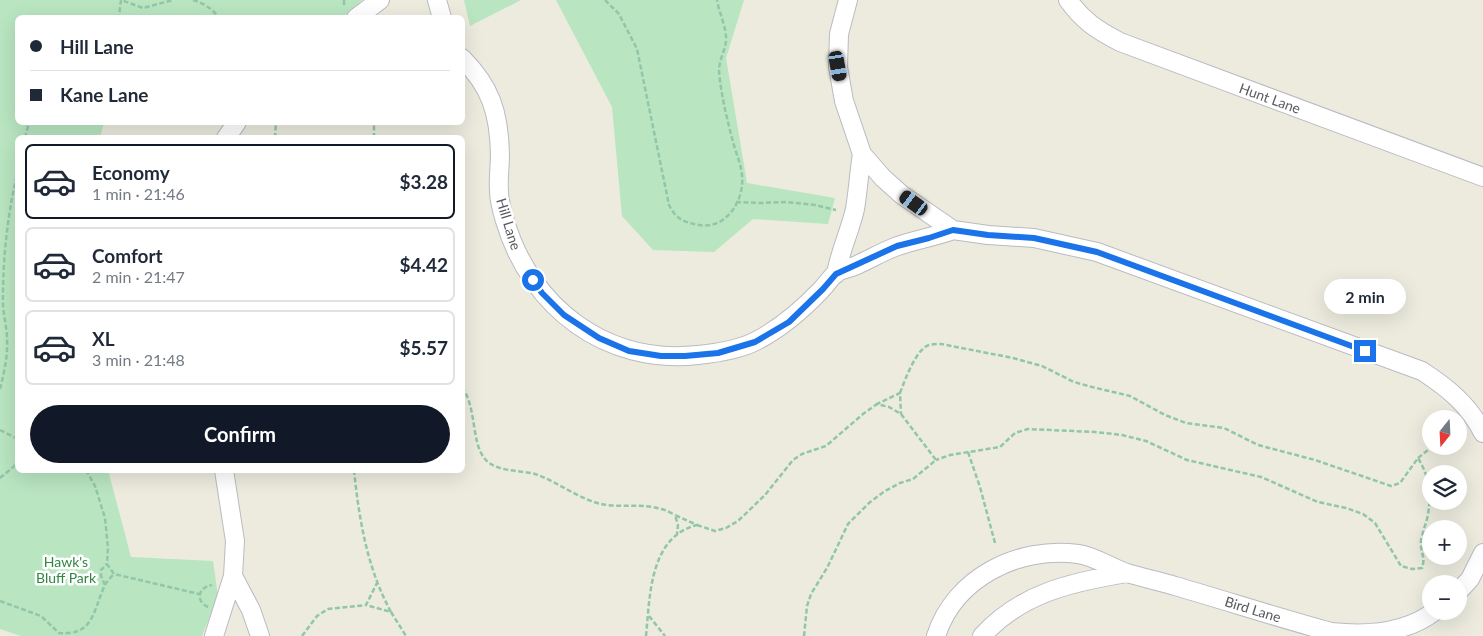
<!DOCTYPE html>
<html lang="en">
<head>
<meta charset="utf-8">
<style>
	body { margin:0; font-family:Lato,sans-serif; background:#f6f6f7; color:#1f2937; height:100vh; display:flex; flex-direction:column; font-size:19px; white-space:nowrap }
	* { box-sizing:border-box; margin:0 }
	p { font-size:16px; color:#747a83 }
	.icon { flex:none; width:28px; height:28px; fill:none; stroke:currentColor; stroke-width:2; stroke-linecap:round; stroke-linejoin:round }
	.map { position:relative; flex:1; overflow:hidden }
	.drawer { position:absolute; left:15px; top:135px; width:450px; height:338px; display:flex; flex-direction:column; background:#fff; border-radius:8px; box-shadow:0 5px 20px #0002 }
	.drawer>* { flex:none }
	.banner { position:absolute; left:15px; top:15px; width:450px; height:110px; border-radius:8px; box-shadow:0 5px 20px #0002; display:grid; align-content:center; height:110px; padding:0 15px; background:#fff }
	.needle { width:32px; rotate:198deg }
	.buttons { position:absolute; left:1422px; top:410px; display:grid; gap:10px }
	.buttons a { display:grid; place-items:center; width:45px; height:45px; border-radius:50%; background:#fff; box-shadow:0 5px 20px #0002; font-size:25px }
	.end { position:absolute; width:22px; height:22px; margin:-11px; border:6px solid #1a73e8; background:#fff; box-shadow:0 0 0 2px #fff }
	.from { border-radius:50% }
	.bubble { position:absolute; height:35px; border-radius:18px; background:#fff; box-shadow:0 5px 20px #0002; font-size:16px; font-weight:700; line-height:35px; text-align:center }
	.car { position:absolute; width:15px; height:30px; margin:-15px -8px; border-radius:6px; box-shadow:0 0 4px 1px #0007; background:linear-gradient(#222 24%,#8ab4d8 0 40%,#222 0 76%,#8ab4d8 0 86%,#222 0) }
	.banner b { display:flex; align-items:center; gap:18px; height:48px; font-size:19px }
	.banner b+b { border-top:1px solid #e0e1e3 }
	.banner i { width:12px; height:12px; background:#1f2937 }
	ul { padding:9px 0 0; list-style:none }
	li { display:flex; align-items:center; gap:15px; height:75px; margin:0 10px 8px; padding:0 5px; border:2px solid #e0e1e3; border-radius:8px }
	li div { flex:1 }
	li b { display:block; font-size:19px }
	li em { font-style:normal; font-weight:700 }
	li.active { border-color:#111827 }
	li>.icon { width:45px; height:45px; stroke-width:1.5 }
	.action { display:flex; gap:10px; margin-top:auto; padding:10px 15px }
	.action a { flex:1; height:58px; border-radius:30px; background:#111827; color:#fff; font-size:20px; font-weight:700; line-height:58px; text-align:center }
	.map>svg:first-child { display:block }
	.green { fill:#b9e5c0 }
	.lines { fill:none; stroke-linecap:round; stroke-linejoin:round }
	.minor-casing { stroke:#babbc1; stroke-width:20 }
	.path { stroke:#92c6a9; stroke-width:2.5; stroke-dasharray:5 2.5; stroke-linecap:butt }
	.minor { stroke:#fff; stroke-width:18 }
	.route { stroke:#1a73e8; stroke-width:6 }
	.labels { text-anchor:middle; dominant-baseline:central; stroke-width:5; stroke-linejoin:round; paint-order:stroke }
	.street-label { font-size:14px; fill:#585a60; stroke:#fff }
	.park-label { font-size:14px; fill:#328543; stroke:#fff }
</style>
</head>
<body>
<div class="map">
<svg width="1483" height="636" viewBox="0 0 1483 636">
	<rect width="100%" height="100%" fill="#ecebde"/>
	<path class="green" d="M0,0H362L354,9L342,17L18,18V122L104,123L100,137L18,138V470H108L131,557L213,561L218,596L202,636H21L0,629Z
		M464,0H521L470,26Z
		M556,0H744L726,58L747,183L835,198L828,224L753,219L714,252L653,250L622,216L612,107Z"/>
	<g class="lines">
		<g class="minor-casing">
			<path id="minor" d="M437,0L442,18
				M848,0L839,34L838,67L844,101L862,154L883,178L902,195L953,230L988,235L1034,238L1097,252L1422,371C1448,388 1469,405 1483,433
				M1068,0C1083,21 1097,30 1120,42L1483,177
				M356,18L380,0
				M462,58C491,87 499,113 500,154C500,166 498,179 499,191C499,201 502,211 505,221C531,308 606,365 698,355C717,353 739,350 756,341C781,328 802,310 821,290C826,285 831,277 836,273C842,269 851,268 857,265C870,259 882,252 895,247C914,240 934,237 953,230
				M226,138L237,122
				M836,274C840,251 850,231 855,209C858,191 859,172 862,154
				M233,576L251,610L260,636
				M1459,591L1470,579L1483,553
				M214,636L233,576L235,541L224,470
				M936,636C955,577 1019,546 1078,554C1094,556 1112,568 1127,573C1143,578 1160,581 1175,586C1227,601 1279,618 1331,632C1367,636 1405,634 1435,611
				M982,636C1021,593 1072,582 1127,573"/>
		</g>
		<path class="path" d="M193,0C203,3 213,9 219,18
			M344,0V6
			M605,0L619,14L637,49L669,205C676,219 683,222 699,225C726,230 745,200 742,175C741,164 736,153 733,142C727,119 721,95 719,71C719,60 725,51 726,41C727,28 719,13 717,0
			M116,18L119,16L121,0L143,8L173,0
			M25,138L29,122
			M275,138L276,122
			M374,138V122
			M736,202L761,203L786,202L815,205L836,210
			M462,387C477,408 471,443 485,459C496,472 519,470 535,474C558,482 577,498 601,504C620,508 642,503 661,509C666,510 671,513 675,515
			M0,389C4,373 8,356 7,339C7,325 2,311 3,297C3,254 8,212 18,170
			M900,393C905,380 916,349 929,345C933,344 938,344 941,344L1013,358L1042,366L1074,382L1092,387L1130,396L1165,415L1186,423L1224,428L1258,445L1315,460L1391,486L1400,483L1418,458C1430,478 1432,496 1427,519C1425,526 1422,534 1421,541C1420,553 1426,556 1422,568L1412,569L1401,566L1375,523L1363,514L1346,508L1318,502L1261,477L1187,460L1146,441L1122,435L1095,432L1028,429L1015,433L1000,447L950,455L936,460
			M0,430L18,439
			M968,452L980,487L995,543
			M1418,458L1433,446
			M86,470L95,486L105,518L108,548L107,564L114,574L199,594
			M354,470C359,519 367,568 391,612L366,605L377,583
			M0,478L18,463
			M697,525L715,531L726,528L738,521L765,495L793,460L802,454L826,446L863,414L877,404
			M105,585L101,576V570L107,564
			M0,601L41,616L59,633C93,636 93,612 104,587C106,582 110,578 114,574
			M208,607C195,601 198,587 212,585
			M391,612L406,636
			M649,616L665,636
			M302,636L317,616L328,609L366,605
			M646,636C650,597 649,537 697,525L675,515L678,525L677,534
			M804,636L807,606L811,594L827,568L848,524L869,503L885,491L900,483L913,479L936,460L901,414L889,407L877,404L900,393L901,414"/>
		<use href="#minor" class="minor"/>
	</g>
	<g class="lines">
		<path class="route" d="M533,280L542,293L564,315L599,338L629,351L661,356H685L718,353L755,342L789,322L823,289L836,274L897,246L929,238L953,230L988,235L1034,238L1097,252L1365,351"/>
	</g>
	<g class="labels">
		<g class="street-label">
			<text transform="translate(1270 98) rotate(20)">Hunt Lane</text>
			<text transform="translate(509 224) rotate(73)">Hill Lane</text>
			<text transform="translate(1253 609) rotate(17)">Bird Lane</text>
		</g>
		<g class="park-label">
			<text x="66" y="561">Hawk's<tspan x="66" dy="16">Bluff Park</tspan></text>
		</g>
	</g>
</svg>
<div class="buttons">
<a><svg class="needle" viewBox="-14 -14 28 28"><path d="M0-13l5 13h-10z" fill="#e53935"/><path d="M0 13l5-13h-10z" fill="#747a83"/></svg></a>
<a><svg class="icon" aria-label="layers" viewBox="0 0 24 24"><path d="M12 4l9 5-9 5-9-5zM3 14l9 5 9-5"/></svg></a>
<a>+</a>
<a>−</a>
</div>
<i class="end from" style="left:533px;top:280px"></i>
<i class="end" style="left:1365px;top:351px"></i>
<div class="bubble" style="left:1324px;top:279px;width:82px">2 min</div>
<i class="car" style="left:838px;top:66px;rotate:170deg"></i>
<i class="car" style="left:914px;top:203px;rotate:306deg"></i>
<div class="banner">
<b><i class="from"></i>Hill Lane</b>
<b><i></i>Kane Lane</b>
</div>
<section class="drawer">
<ul>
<li class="active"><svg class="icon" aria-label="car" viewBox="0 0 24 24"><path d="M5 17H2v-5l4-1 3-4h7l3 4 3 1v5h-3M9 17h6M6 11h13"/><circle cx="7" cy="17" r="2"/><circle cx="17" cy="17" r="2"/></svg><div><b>Economy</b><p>1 min · 21:46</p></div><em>$3.28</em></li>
<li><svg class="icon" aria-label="car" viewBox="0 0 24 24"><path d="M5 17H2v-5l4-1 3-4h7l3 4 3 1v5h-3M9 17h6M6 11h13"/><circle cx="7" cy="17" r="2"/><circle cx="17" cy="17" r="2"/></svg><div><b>Comfort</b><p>2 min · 21:47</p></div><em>$4.42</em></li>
<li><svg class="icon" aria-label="car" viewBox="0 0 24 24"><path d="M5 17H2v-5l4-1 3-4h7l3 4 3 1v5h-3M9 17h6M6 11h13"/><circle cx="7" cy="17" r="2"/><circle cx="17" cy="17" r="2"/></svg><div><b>XL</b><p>3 min · 21:48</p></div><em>$5.57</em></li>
</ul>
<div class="action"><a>Confirm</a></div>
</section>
</div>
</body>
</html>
